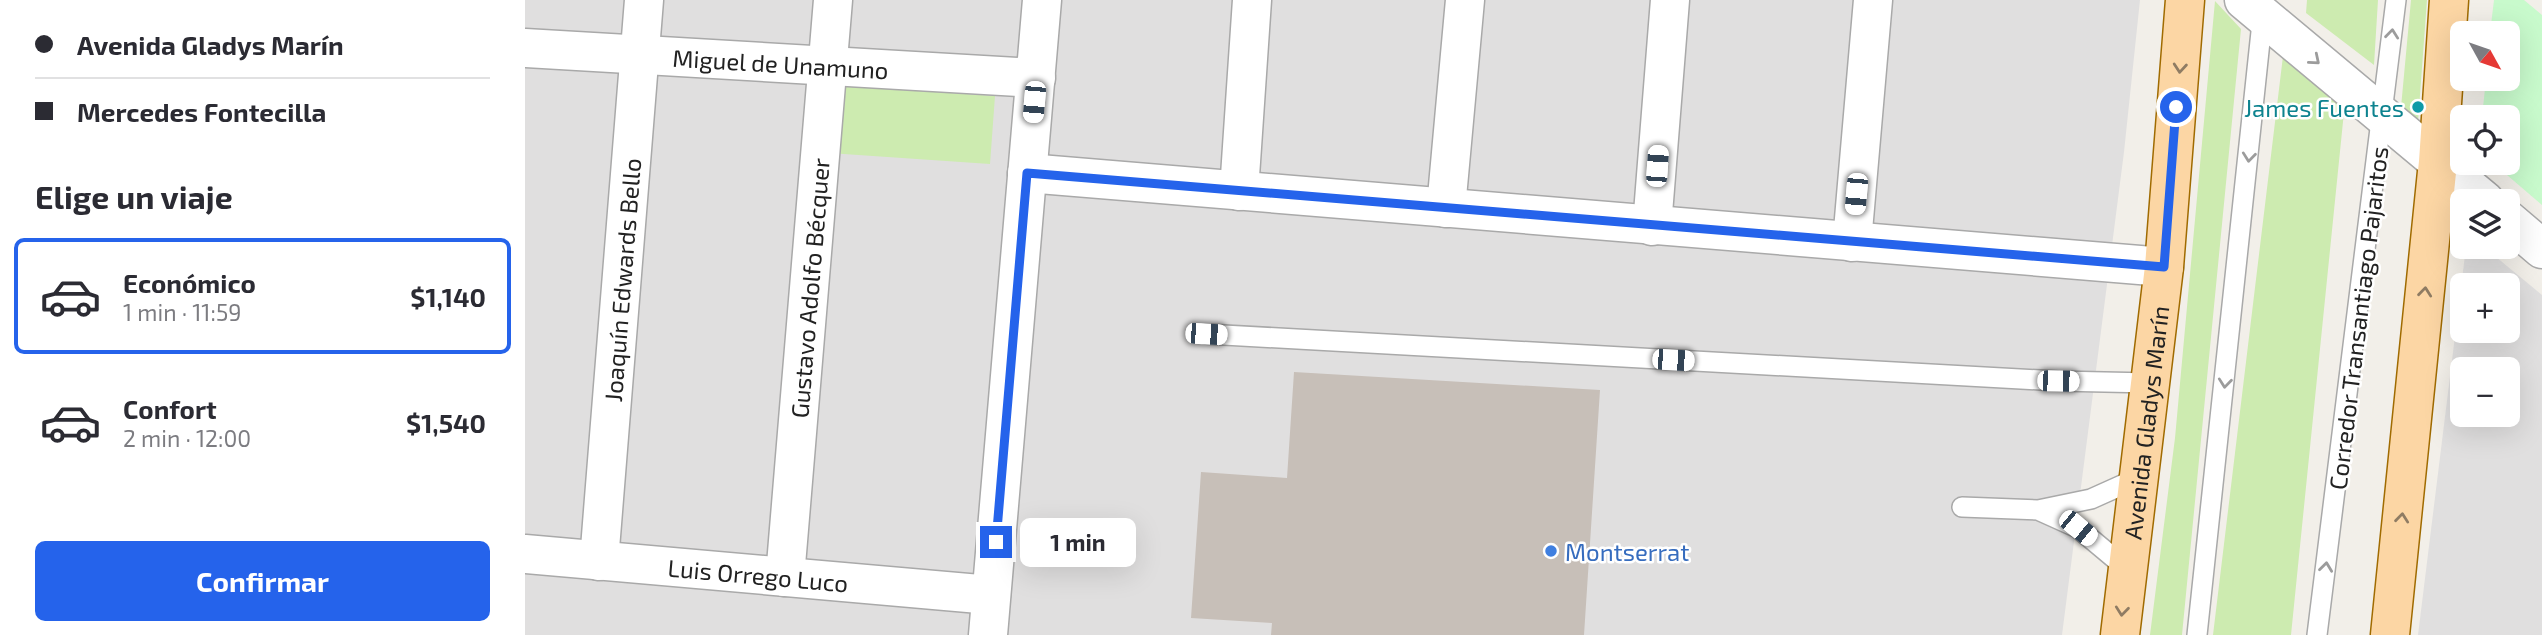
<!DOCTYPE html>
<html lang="es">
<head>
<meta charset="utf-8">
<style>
	body { margin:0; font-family:"Exo 2",sans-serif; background:#f7f7f7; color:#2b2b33; height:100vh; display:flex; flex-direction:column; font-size:26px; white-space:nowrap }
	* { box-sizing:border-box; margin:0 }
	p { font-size:23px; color:#7c7c81 }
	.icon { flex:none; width:38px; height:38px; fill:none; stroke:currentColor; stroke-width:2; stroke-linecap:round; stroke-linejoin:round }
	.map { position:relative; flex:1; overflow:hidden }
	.drawer { display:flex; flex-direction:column; background:#fff; width:525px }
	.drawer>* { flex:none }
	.guide { display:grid; align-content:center; height:154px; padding:0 35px; background:#fff }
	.needle { width:46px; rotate:130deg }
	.fabs { position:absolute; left:1925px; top:21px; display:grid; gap:14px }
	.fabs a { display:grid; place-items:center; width:70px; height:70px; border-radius:10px; background:#fff; box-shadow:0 7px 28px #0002; font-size:35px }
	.end { position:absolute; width:32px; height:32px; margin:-16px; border:9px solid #2563eb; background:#fff; box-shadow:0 0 0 4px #fff }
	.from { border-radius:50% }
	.bubble { position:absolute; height:49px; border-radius:10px; background:#fff; box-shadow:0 7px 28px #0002; font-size:23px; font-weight:700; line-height:49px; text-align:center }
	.car { position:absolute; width:21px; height:42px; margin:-21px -10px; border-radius:9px; box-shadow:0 0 5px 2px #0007; background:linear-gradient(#fff 24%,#345 0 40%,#fff 0 76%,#345 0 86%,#fff 0) }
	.guide b { display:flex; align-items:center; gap:24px; height:66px; font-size:26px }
	.guide b+b { border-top:2px solid #e1e1e2 }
	.guide i { width:18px; height:18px; background:#2b2b33 }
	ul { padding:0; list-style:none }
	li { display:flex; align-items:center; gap:21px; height:116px; margin:0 14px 10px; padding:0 21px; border:4px solid transparent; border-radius:10px }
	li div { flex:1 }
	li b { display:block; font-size:26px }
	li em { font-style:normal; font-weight:700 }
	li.selected { border-color:#2563eb }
	li>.icon { width:63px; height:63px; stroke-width:1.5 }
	h2 { padding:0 35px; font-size:32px; line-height:84px }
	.action { display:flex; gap:14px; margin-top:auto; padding:14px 35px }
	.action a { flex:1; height:80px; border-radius:10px; background:#2563eb; color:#fff; font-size:28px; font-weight:700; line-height:80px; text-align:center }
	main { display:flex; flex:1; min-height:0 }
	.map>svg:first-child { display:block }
	.residential { fill:#e0dfdf; fill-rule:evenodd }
	.grass { fill:#cdebb0 }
	.park { fill:#c8facc }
	.building { fill:#c7bfb8 }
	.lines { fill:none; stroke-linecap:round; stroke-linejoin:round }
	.service-casing { stroke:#a9a9a9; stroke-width:22 }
	.minor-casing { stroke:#a9a9a9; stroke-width:41 }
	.tertiary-casing { stroke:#a9a9a9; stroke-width:41 }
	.primary-casing { stroke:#a06b00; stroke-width:41 }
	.service { stroke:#fff; stroke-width:19 }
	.minor { stroke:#fff; stroke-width:38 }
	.tertiary { stroke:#fff; stroke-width:38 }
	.primary { stroke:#fcd6a4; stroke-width:38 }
	.oneway { stroke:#9c9c9c }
	.oneway2 { stroke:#8f7c63 }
	.route { stroke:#2563eb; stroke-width:9 }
	.culture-dot { fill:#0f9aa8; stroke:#fff; stroke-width:2.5 }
	.shop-dot { fill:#3f7fe0; stroke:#fff; stroke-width:2.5 }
	.labels { text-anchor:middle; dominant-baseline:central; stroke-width:5; stroke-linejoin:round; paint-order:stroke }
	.street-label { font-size:24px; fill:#222; stroke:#fff }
	.culture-label { font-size:24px; fill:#0d838f; stroke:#fff; text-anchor:end }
	.shop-label { font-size:24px; fill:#366cbe; stroke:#fff; text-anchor:start }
</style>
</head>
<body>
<main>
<section class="drawer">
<div class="guide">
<b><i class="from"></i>Avenida Gladys Marín</b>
<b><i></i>Mercedes Fontecilla</b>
</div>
<h2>Elige un viaje</h2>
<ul>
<li class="selected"><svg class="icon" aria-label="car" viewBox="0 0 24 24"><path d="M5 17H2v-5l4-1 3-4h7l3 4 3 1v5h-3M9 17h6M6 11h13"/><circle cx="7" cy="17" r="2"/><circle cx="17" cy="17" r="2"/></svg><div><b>Económico</b><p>1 min · 11:59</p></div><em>$1,140</em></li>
<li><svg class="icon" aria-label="car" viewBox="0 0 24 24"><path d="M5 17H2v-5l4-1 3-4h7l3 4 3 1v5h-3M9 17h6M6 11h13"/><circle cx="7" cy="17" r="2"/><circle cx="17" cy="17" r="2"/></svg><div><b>Confort</b><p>2 min · 12:00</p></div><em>$1,540</em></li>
</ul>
<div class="action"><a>Confirmar</a></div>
</section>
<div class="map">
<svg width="2017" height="635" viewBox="0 0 2017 635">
	<rect width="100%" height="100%" fill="#f2efe9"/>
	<path class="residential" d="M0,0H1615L1599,152L1537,635H0Z
		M1941,247H1959L2017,295V635H1893ZM1937,285H1983V331H1937ZM1937,369H1983V415H1937Z"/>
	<path class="grass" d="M1782,0H1853L1849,65L1781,13Z
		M1886,0H1902L1893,122L1875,118Z
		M1690,1L1716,29L1657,635H1625L1650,438Z
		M1758,56L1820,102L1766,635H1688Z
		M309,85L470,96L465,164L304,153Z"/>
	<path class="park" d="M1969,0H1999L2017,15V205L1968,163H1983V117H1957L1961,79H1983V33H1965Z"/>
	<path class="building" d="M769,372L1075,390L1059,635H746L747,623L666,618L676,472L762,478Z"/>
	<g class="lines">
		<g class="service-casing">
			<path id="service" d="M681,334L1533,381L1626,383
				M1437,507L1513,510L1566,499L1615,477
				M1513,510L1553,528L1602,569
				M1672,635L1738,13
				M1792,635L1871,0"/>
		</g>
		<g class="minor-casing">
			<g id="minor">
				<path id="s1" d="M0,48L511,78"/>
				<path d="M502,173L1639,267"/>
				<path d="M714,191L727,0"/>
				<path d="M921,208L940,0"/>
				<path d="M1127,226L1145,0"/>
				<path d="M1327,242L1348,0"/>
				<path id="s2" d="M0,554L466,595"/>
				<path id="s3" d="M74,561L119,0"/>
				<path id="s4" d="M260,577L308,0"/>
				<path d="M463,635L517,0"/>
			</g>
		</g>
		<g class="tertiary-casing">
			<path id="tertiary" d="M1719,0L1960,201
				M1983,220L2017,249"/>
		</g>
		<g class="primary-casing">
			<g id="primary">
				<path id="s5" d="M1595,635L1639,267L1660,0"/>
				<path d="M1865,635L1913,162L1924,0"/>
			</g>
		</g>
		<use href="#service" class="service"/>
		<use href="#minor" class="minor"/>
		<use href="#tertiary" class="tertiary"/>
		<use href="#primary" class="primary"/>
	</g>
	<defs><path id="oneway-chevron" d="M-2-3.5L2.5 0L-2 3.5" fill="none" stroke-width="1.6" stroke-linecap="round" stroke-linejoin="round" transform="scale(1.75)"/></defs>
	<g class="oneway">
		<use href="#oneway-chevron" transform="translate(1867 34) rotate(-84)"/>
		<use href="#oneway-chevron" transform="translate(1790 60) rotate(40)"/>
		<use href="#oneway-chevron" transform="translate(1724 157) rotate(96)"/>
		<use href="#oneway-chevron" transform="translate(1700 383) rotate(96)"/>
		<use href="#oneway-chevron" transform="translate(1801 567) rotate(-83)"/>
	</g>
	<g class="oneway2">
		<use href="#oneway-chevron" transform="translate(1655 68) rotate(95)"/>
		<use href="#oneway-chevron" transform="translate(1900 292) rotate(-84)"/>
		<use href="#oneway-chevron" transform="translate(1877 518) rotate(-84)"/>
		<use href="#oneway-chevron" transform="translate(1597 611) rotate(96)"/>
	</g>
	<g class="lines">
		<path class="route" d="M471,542L502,173L1639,267L1651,107"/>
	</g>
	<circle class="culture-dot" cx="1893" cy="107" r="7"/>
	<circle class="shop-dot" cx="1026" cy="551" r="7"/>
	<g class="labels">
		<g class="street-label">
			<text stroke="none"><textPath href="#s1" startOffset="256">Miguel de Unamuno</textPath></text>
			<text stroke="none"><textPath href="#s3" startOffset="282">Joaquín Edwards Bello</textPath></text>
			<text stroke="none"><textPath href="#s4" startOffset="290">Gustavo Adolfo Bécquer</textPath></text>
			<text transform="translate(1833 318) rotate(-83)">Corredor Transantiago Pajaritos</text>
			<text stroke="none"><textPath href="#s5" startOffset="214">Avenida Gladys Marín</textPath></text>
			<text stroke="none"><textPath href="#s2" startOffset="234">Luis Orrego Luco</textPath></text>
		</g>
		<g class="culture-label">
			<text x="1879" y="107">James Fuentes</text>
		</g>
		<g class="shop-label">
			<text x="1040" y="551">Montserrat</text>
		</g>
	</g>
</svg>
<div class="fabs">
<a><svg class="needle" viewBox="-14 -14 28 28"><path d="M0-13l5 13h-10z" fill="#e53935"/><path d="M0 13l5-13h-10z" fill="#7c7c81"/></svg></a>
<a><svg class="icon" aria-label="locate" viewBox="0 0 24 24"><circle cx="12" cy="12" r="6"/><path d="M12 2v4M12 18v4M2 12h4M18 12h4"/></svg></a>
<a><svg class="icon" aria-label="layers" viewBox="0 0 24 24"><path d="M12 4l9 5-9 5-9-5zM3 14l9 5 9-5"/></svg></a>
<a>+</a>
<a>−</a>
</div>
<i class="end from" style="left:1651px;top:107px"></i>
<i class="end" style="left:471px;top:542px"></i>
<div class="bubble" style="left:495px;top:518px;width:116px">1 min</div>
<i class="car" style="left:509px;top:102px;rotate:185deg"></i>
<i class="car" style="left:1132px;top:166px;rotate:4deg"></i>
<i class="car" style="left:1331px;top:194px;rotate:185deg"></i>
<i class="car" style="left:681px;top:334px;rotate:93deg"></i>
<i class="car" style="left:1148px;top:360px;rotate:93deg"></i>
<i class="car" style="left:1533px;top:381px;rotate:91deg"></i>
<i class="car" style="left:1553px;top:528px;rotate:129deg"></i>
</div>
</main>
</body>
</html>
